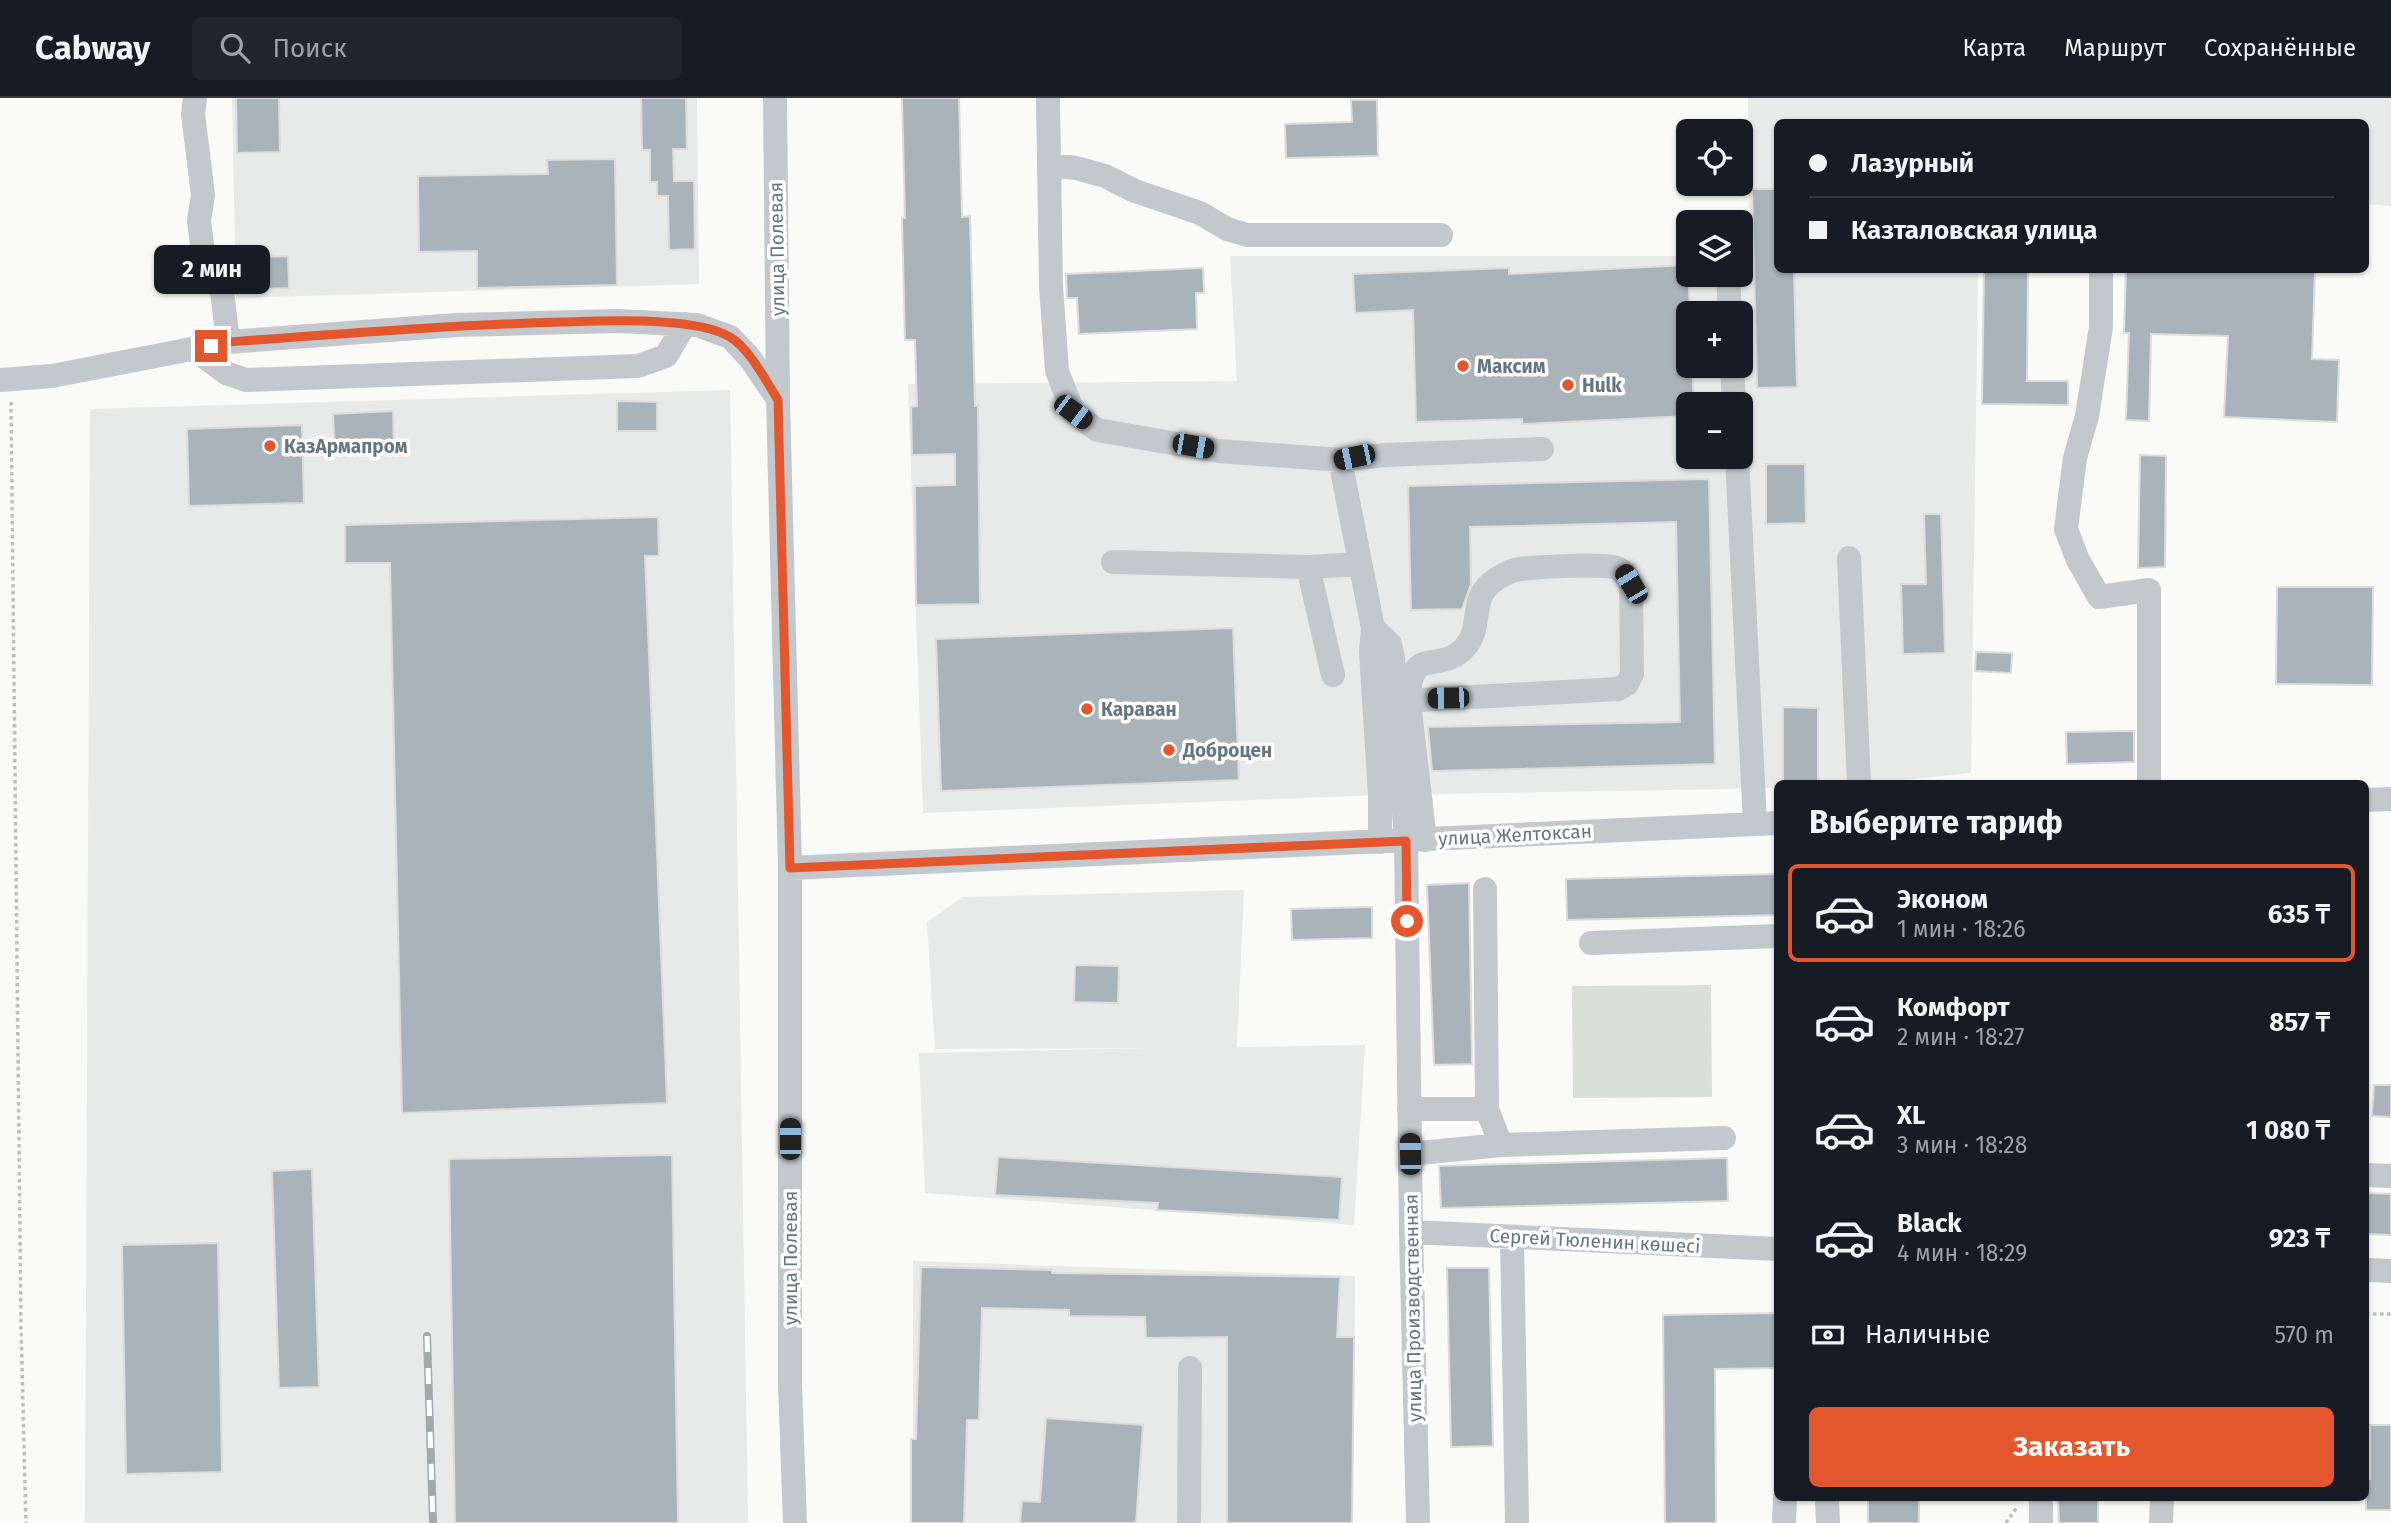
<!DOCTYPE html>
<html lang="ru">
<head>
<meta charset="utf-8">
<style>
	body { margin:0; font-family:"Fira Sans",sans-serif; background:#20242c; color:#f1f3f6; height:100vh; display:flex; flex-direction:column; font-size:26px; white-space:nowrap }
	* { box-sizing:border-box; margin:0 }
	p { font-size:23px; color:#9ea1a6 }
	.icon { flex:none; width:38px; height:38px; fill:none; stroke:currentColor; stroke-width:2; stroke-linecap:round; stroke-linejoin:round }
	.map { position:relative; flex:1; overflow:hidden }
	.drawer { position:absolute; left:1774px; top:682px; width:595px; height:721px; display:flex; flex-direction:column; background:#171b24; border-radius:10px; box-shadow:0 2px 5px #0004 }
	.drawer>* { flex:none }
	.top-card { position:absolute; left:1774px; top:21px; width:595px; height:154px; border-radius:10px; box-shadow:0 2px 5px #0004; display:grid; align-content:center; height:154px; padding:0 35px; background:#171b24 }
	.fabs { position:absolute; left:1676px; top:21px; display:grid; gap:14px }
	.fabs a { display:grid; place-items:center; width:77px; height:77px; border-radius:10px; background:#171b24; box-shadow:0 2px 5px #0004; font-size:35px }
	.end { position:absolute; width:32px; height:32px; margin:-16px; border:9px solid #e4572e; background:#fff; box-shadow:0 0 0 4px #fff }
	.from { border-radius:50% }
	.bubble { position:absolute; height:49px; border-radius:10px; background:#171b24; box-shadow:0 2px 5px #0004; font-size:23px; font-weight:700; line-height:49px; text-align:center }
	.car { position:absolute; width:21px; height:42px; margin:-21px -10px; border-radius:9px; box-shadow:0 0 5px 2px #0007; background:linear-gradient(#222 24%,#8ab4d8 0 40%,#222 0 76%,#8ab4d8 0 86%,#222 0) }
	.top-card b { display:flex; align-items:center; gap:24px; height:66px; font-size:26px }
	.top-card b+b { border-top:2px solid #363941 }
	.top-card i { width:18px; height:18px; background:#f1f3f6 }
	ul { padding:0; list-style:none }
	li { display:flex; align-items:center; gap:21px; height:98px; margin:0 14px 10px; padding:0 21px; border:4px solid transparent; border-radius:10px }
	li div { flex:1 }
	li b { display:block; font-size:26px }
	li em { font-style:normal; font-weight:700 }
	li.selected { border-color:#e4572e }
	li>.icon { width:63px; height:63px; stroke-width:1.5 }
	h2 { padding:0 35px; font-size:32px; line-height:84px }
	.pay { display:flex; align-items:center; gap:18px; height:77px; padding:0 35px; font-size:26px }
	.pay p { margin-inline-start:auto }
	.cta { display:flex; gap:14px; margin-top:auto; padding:14px 35px }
	.cta a { flex:1; height:80px; border-radius:10px; background:#e4572e; color:#fff; font-size:28px; font-weight:700; line-height:80px; text-align:center }
	header { display:flex; align-items:center; gap:42px; box-sizing:border-box; height:98px; padding:0 35px; background:#171b24; border-bottom:2px solid #363941 }
	header strong { font-size:33px }
	nav { display:flex; gap:38px; margin-inline-start:auto; font-size:24px }
	.search { width:490px; height:63px; background:#20242c; display:flex; align-items:center; gap:18px; box-sizing:border-box; padding:0 24px; border-radius:10px; color:#9ea1a6; font-size:26px }
	.map>svg:first-child { display:block }
	.built { fill:#e8e9e9; fill-rule:evenodd }
	.green { fill:#dadfd7 }
	.building { fill:#aab3b9; stroke:#dcdcda; stroke-width:2 }
	.lines { fill:none; stroke-linecap:round; stroke-linejoin:round }
	.path { stroke:#bbbfc2; stroke-width:3.5; stroke-dasharray:3.5 3.5; stroke-linecap:butt }
	.minor { stroke:#c3c8cc; stroke-width:24 }
	.rail-casing { stroke:#a2aab0; stroke-width:8 }
	.rail { stroke:#fff; stroke-width:5; stroke-dasharray:16; stroke-linecap:butt }
	.route { stroke:#e4572e; stroke-width:9 }
	.poi-dot { fill:#e4572e; stroke:#fff; stroke-width:2.5 }
	.labels { text-anchor:middle; dominant-baseline:central; stroke-width:7; stroke-linejoin:round; paint-order:stroke }
	.street-label { font-size:19px; fill:#657683; stroke:#fff }
	.poi-label { font-size:19px; font-weight:bold; fill:#657683; stroke:#fff; text-anchor:start }
</style>
</head>
<body>
<header>
<strong>Cabway</strong>
<div class="search"><svg class="icon" aria-label="search" viewBox="0 0 24 24"><circle cx="10" cy="10" r="6"/><path d="M15 15l6 6"/></svg>Поиск</div>
<nav><a>Карта</a><a>Маршрут</a><a>Сохранённые</a></nav>
</header>
<div class="map">
<svg width="2391" height="1425" viewBox="0 0 2391 1425">
	<rect width="100%" height="100%" fill="#fafaf8"/>
	<path class="built" d="M232,0H697L699,186L236,200Z
		M1748,0H2391V108L2366,106V24H1778V172H1978L1971,675L1864,686H1778V690L1380,697L923,715L908,286L1237,283L1230,158H1689V177H1741V158L1749,157ZM1689,215H1741V268H1689ZM1689,306H1741V359H1689Z
		M730,292L748,1425H85L90,311Z
		M1244,792L1237,949L1365,947L1354,1127L925,1095L919,955L1152,950L935,951L927,824L963,799Z
		M913,1163L1355,1178L1353,1425H913Z"/>
	<path class="green" d="M1711,887L1712,999L1573,1000L1572,888Z"/>
	<path class="building" d="M236,0H279L280,54L237,55Z
		M641,0H686L687,51H673L674,83H694L695,151L669,152L668,98H657V84H650V52H642Z
		M902,0H959L962,119L970,118L975,308L978,307L980,506L916,507L915,388L955,387V356L912,357L911,309L917,308L915,242H905L902,120H905Z
		M1351,2H1377L1378,58L1286,60L1285,26L1352,24Z
		M615,61L617,187L477,190V153L419,154L418,78L548,76L547,62Z
		M1752,91H1778V172H1794L1797,289L1757,290Z
		M288,158L289,190L237,192L235,160Z
		M1688,167L1690,215L1689,268H1692L1694,306H1689V318L1522,326V321L1416,324L1413,212L1355,215L1353,176L1509,170V176Z
		M1203,170L1204,195H1196L1197,231L1079,236L1077,200H1067L1066,176Z
		M1984,172H2028L2027,283H2068V307L1982,306Z
		M2126,172H2315L2312,261L2339,262L2337,324L2224,319L2228,238L2151,236L2149,323L2126,322L2129,235H2124Z
		M617,303L657,304V333H617Z
		M393,313L394,353L335,355L333,316Z
		M302,327L304,405L189,408L187,331Z
		M2140,357L2166,358L2165,469L2138,470Z
		M1766,366H1805L1806,425L1766,426Z
		M1709,381L1715,666L1432,673L1428,629L1680,624L1676,424L1470,429L1471,486L1462,511L1411,512L1408,388Z
		M1924,416H1941L1945,555L1903,556L1901,486H1926Z
		M658,419L659,458H645L667,1005L402,1015L390,465H345V427Z
		M2277,489H2373L2372,587L2276,586Z
		M1233,530L1239,682L941,693L936,541Z
		M1976,554L2012,555L2011,575L1975,573Z
		M1783,609L1818,610V686H1783Z
		M2134,633V664L2067,666L2066,634Z
		M1778,776V817L1567,822L1566,781Z
		M1469,785L1472,966L1434,967L1427,787Z
		M1372,809V840L1292,842L1291,811Z
		M1075,867L1119,868L1118,905L1074,904Z
		M2374,987H2391V1019L2372,1018Z
		M672,1057L678,1425H455L449,1061Z
		M998,1059L1342,1079L1339,1122L1157,1112L1158,1105L995,1097Z
		M1727,1060L1728,1103L1441,1110L1439,1068Z
		M312,1071L319,1289L279,1290L272,1073Z
		M2366,1095L2391,1096V1137L2366,1136Z
		M218,1145L222,1374L126,1376L122,1147Z
		M921,1169L1052,1172V1175L1340,1179L1337,1239H1354L1352,1425H1227V1239L1146,1240L1145,1219L1069,1218V1212L982,1210L979,1322H967L964,1425H911V1341H916Z
		M1447,1170H1489L1493,1348L1451,1349Z
		M1778,1215V1270L1715,1271L1716,1425H1665L1663,1217Z
		M1046,1320L1143,1327L1136,1425H1020L1022,1403L1040,1404Z
		M2370,1327H2391V1412H2366V1381H2370Z
		M1868,1400H1919V1425H1868Z
		M2058,1400H2098V1425H2059Z"/>
	<g class="lines">
		<path class="path" d="M11,304L21,1229L26,1425
			M2366,1216H2391
			M2006,1425L2017,1409"/>
		<path class="minor" d="M195,0L193,16L203,97L199,123L205,169L222,193L228,244
			M775,0L778,301L790,770V1286L795,1425
			M1048,0L1051,188L1057,273L1073,314L1097,332L1218,353L1340,362L1385,357L1542,351
			M1049,67L1076,70L1105,78L1135,93L1200,115L1227,131L1247,137H1441
			M2101,172V229L2087,318L2075,360L2066,431L2077,460L2099,499L2149,492V686
			M1728,177L1730,215
			M194,251L226,275L246,282L638,268L666,258L685,226
			M1732,268L1734,306
			M0,282L52,278L228,244L457,227L617,223L697,227L730,239L749,259L778,301
			M1737,359L1755,726
			M1340,362L1373,530L1371,554L1380,697V744
			M1849,460L1859,686
			M1113,464L1308,469L1359,466
			M1308,469L1333,577
			M1373,530L1390,546L1393,560L1406,742L1411,1134L1418,1425
			M1409,604C1409,543 1440,579 1466,548C1483,527 1469,504 1491,485C1498,479 1511,472 1520,471C1539,469 1601,465 1617,470C1624,473 1627,479 1631,486L1632,576L1627,586L1618,591L1419,602L1409,604L1425,742
			M2366,702L2391,701
			M790,770L1778,725
			M1591,845L1778,838
			M1409,1011H1487L1485,791
			M1487,1011L1501,1047L1724,1040
			M1410,1056L1501,1047
			M2366,1077L2391,1078
			M1411,1134L1778,1151
			M1512,1139L1517,1425
			M2366,1172L2391,1173
			M1827,1400L1828,1425
			M1189,1425L1190,1270
			M1784,1425L1785,1400
			M2041,1425V1400
			M2161,1425L2162,1400"/>
		<g class="rail-casing">
			<path id="rail" d="M427,1238L433,1425"/>
		</g>
		<use href="#rail" class="rail"/>
	</g>
	<g class="lines">
		<path class="route" d="M211,248L228,244C340,236 450,227 562,224C603,223 696,218 730,239C749,250 766,283 778,302L790,770L1406,743L1407,823"/>
	</g>
	<g class="poi-dot">
		<circle cx="1463" cy="268" r="7"/>
		<circle cx="1568" cy="287" r="7"/>
		<circle cx="270" cy="348" r="7"/>
		<circle cx="1087" cy="611" r="7"/>
		<circle cx="1169" cy="652" r="7"/>
	</g>
	<g class="labels">
		<g class="street-label">
			<text transform="translate(777 151) rotate(-91)">улица Полевая</text>
			<text transform="translate(1515 737) rotate(-3)">улица Желтоксан</text>
			<text transform="translate(1595 1143) rotate(3)">Сергей Тюленин көшесі</text>
			<text transform="translate(790 1160) rotate(-90)">улица Полевая</text>
			<text transform="translate(1413 1210) rotate(-91)">улица Производственная</text>
		</g>
		<g class="poi-label">
			<text x="1477" y="268">Максим</text>
			<text x="1582" y="287">Hulk</text>
			<text x="284" y="348">КазАрмапром</text>
			<text x="1101" y="611">Караван</text>
			<text x="1183" y="652">Доброцен</text>
		</g>
	</g>
</svg>
<div class="fabs">
<a><svg class="icon" aria-label="locate" viewBox="0 0 24 24"><circle cx="12" cy="12" r="6"/><path d="M12 2v4M12 18v4M2 12h4M18 12h4"/></svg></a>
<a><svg class="icon" aria-label="layers" viewBox="0 0 24 24"><path d="M12 4l9 5-9 5-9-5zM3 14l9 5 9-5"/></svg></a>
<a>+</a>
<a>−</a>
</div>
<i class="end from" style="left:1407px;top:823px"></i>
<i class="end" style="left:211px;top:248px"></i>
<div class="bubble" style="left:154px;top:147px;width:116px">2 мин</div>
<i class="car" style="left:1073px;top:314px;rotate:127deg"></i>
<i class="car" style="left:1193px;top:348px;rotate:100deg"></i>
<i class="car" style="left:1354px;top:359px;rotate:258deg"></i>
<i class="car" style="left:1631px;top:486px;rotate:329deg"></i>
<i class="car" style="left:1448px;top:600px;rotate:269deg"></i>
<i class="car" style="left:790px;top:1041px;rotate:0deg"></i>
<i class="car" style="left:1410px;top:1056px;rotate:359deg"></i>
<div class="top-card">
<b><i class="from"></i>Лазурный</b>
<b><i></i>Казталовская улица</b>
</div>
<section class="drawer">
<h2>Выберите тариф</h2>
<ul>
<li class="selected"><svg class="icon" aria-label="car" viewBox="0 0 24 24"><path d="M5 17H2v-5l4-1 3-4h7l3 4 3 1v5h-3M9 17h6M6 11h13"/><circle cx="7" cy="17" r="2"/><circle cx="17" cy="17" r="2"/></svg><div><b>Эконом</b><p>1 мин · 18:26</p></div><em>635 ₸</em></li>
<li><svg class="icon" aria-label="car" viewBox="0 0 24 24"><path d="M5 17H2v-5l4-1 3-4h7l3 4 3 1v5h-3M9 17h6M6 11h13"/><circle cx="7" cy="17" r="2"/><circle cx="17" cy="17" r="2"/></svg><div><b>Комфорт</b><p>2 мин · 18:27</p></div><em>857 ₸</em></li>
<li><svg class="icon" aria-label="car" viewBox="0 0 24 24"><path d="M5 17H2v-5l4-1 3-4h7l3 4 3 1v5h-3M9 17h6M6 11h13"/><circle cx="7" cy="17" r="2"/><circle cx="17" cy="17" r="2"/></svg><div><b>XL</b><p>3 мин · 18:28</p></div><em>1 080 ₸</em></li>
<li><svg class="icon" aria-label="car" viewBox="0 0 24 24"><path d="M5 17H2v-5l4-1 3-4h7l3 4 3 1v5h-3M9 17h6M6 11h13"/><circle cx="7" cy="17" r="2"/><circle cx="17" cy="17" r="2"/></svg><div><b>Black</b><p>4 мин · 18:29</p></div><em>923 ₸</em></li>
</ul>
<div class="pay"><svg class="icon" aria-label="cash" viewBox="0 0 24 24"><path d="M3 7h18v10H3z"/><circle cx="12" cy="12" r="2"/></svg>Наличные<p>570 m</p></div>
<div class="cta"><a>Заказать</a></div>
</section>
</div>
</body>
</html>
